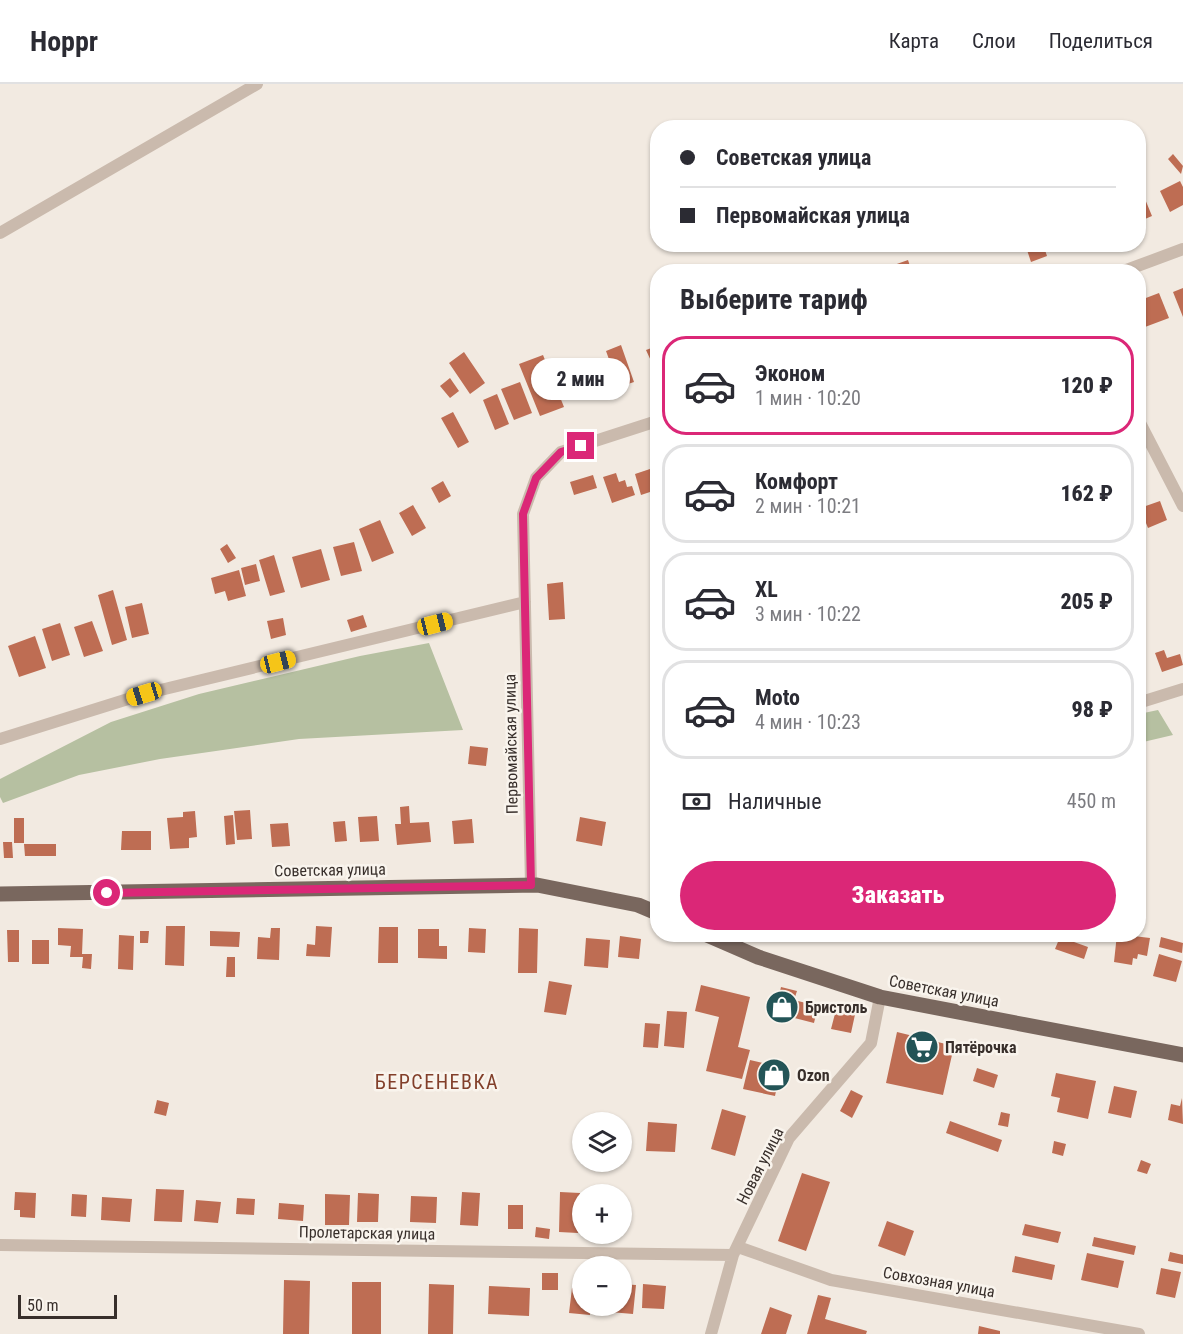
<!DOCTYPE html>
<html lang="ru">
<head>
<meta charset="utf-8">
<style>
	body { margin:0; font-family:"Roboto Condensed",sans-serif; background:#f7f7f7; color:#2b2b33; height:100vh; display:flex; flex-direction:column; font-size:22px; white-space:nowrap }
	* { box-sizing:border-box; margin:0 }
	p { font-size:20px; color:#7c7c81 }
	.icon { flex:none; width:33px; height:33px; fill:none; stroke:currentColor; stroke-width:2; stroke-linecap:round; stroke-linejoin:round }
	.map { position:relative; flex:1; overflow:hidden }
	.side { position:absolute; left:650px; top:180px; width:496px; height:678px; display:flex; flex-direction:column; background:#fff; border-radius:24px; box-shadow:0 2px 4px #0004 }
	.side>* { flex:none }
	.hud { position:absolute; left:650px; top:36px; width:496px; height:132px; border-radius:24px; box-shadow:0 2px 4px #0004; display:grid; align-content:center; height:132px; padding:0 30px; background:#fff }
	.controls { position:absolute; left:572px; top:1028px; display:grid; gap:12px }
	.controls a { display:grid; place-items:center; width:60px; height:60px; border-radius:50%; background:#fff; box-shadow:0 2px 4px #0004; font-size:30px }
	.scale { position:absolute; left:18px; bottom:15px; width:99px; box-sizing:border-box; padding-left:6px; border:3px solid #382f2b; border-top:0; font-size:16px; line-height:21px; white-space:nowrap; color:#382f2b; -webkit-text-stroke:4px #f9f4ed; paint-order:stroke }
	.end { position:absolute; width:27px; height:27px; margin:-14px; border:8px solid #db2777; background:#fff; box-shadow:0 0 0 3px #fff }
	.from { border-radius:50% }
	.bubble { position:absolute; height:42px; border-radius:21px; background:#fff; box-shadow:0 2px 4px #0004; font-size:20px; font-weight:800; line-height:42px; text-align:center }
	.car { position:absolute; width:18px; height:36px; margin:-18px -9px; border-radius:8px; box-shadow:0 0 4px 2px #0007; background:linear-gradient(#f5c518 24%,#345 0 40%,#f5c518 0 76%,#345 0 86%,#f5c518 0) }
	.hud b { display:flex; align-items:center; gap:21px; height:57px; font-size:22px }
	.hud b+b { border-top:2px solid #e1e1e2 }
	.hud i { width:15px; height:15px; background:#2b2b33 }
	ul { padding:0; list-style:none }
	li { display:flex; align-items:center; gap:18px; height:99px; margin:0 12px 9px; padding:0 18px; border:3px solid #e1e1e2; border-radius:24px }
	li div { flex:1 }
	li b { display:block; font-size:22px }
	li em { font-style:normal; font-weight:800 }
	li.current { border-color:#db2777 }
	li>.icon { width:54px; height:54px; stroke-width:1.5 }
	h2 { padding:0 30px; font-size:27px; line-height:72px }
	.pay { display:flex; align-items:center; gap:15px; height:66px; padding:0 30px; font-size:22px }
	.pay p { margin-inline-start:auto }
	.cta { display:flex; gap:12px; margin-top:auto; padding:12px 30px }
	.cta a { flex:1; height:69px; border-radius:36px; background:#db2777; color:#fff; font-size:24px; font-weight:800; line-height:69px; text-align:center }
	header { display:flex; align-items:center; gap:36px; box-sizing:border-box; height:84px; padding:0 30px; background:#fff; border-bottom:2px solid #e1e1e2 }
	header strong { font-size:28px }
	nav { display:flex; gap:33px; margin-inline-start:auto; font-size:21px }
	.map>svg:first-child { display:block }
	.green { fill:#b6c0a1 }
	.building { fill:#be6d53 }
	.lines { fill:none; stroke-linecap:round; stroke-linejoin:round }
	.minor { stroke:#cabaad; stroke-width:12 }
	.primary { stroke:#79675e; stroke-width:15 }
	.route { stroke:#db2777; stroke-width:8 }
	.labels { text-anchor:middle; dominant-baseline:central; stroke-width:5; stroke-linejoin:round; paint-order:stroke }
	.street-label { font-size:16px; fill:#382f2b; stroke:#f9f4ed }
	.poi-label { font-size:16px; font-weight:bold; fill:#382f2b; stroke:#f9f4ed; text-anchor:start }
	.quarter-label { font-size:20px; letter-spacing:1.5px; fill:#823f2a; stroke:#f9f4ed }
</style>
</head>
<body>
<header>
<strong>Hoppr</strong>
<nav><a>Карта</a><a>Слои</a><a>Поделиться</a></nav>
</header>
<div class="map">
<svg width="1183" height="1250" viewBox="0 0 1183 1250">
	<rect width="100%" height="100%" fill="#f2eae1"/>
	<path class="green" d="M429,559L463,646L299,655L160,675L79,691L3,719L0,713V695L111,638L199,610L360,572Z
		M1158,626L1173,651L1139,659V630Z"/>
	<path class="building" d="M1173,70L1183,82L1181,90L1168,75Z
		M1180,97L1183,103V121L1170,128L1160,107Z
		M1145,115L1152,132L1138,138V118Z
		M1025,160H1043L1047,172L1031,178Z
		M908,176L912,188H896L894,181Z
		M1183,204V233L1173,208Z
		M1159,209L1169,234L1145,243L1138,226V217Z
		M621,261L634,298L619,303L606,267Z
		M657,262V290L646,266Z
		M464,268L485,299L470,310L449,279Z
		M543,271L564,323L540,332L519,280Z
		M581,276L591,308L566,315L556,283Z
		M450,294L459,307L450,314L440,302Z
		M520,298L532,329L514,336L501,305Z
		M497,310L509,340L495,346L483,316Z
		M453,328L469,358L458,364L441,334Z
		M650,385L656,406L641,411L635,390Z
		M616,389L619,398L625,396L627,403L632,402L635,411L612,419L603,393Z
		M593,391L597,404L574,411L570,398Z
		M443,397L451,412L439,419L431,404Z
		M1160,417L1167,436L1148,444L1140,424Z
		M413,421L426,444L412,452L399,429Z
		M380,436L394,469L372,478L359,445Z
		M354,458L362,487L341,492L333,463Z
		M227,460L236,474L228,479L220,465Z
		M321,465L330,496L301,504L292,473Z
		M274,471L285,508L270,512L259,476Z
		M256,480L260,497L245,501L241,484Z
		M239,486L246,512L228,517L225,507L215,510L211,494Z
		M563,498L565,535L549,536L547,500Z
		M113,506L127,556L112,561L98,511Z
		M142,519L149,550L132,554L125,523Z
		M363,531L367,543L351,548L347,536Z
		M283,534L286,551L271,555L267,537Z
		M92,537L103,567L84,573L74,543Z
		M60,539L70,571L52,577L42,545Z
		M35,552L46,584L19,593L8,562Z
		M1164,566L1167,574L1180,570L1183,581L1162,588L1155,569Z
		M470,662L488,664L486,682L468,680Z
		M409,722L410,739L429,738L431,758L397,761L395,740H401L400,723Z
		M250,726L252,755L237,756L234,727Z
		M195,727L197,753L189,754V764L170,765L167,734L183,733V728Z
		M233,731L235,760L226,761L224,732Z
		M377,732L379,757L360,758L358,733Z
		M580,733L606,738L602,762L576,757Z
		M14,734H24V759H14Z
		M472,735L474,759L454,760L452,737Z
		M345,737L347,757L335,758L333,738Z
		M288,739L290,762L272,763L270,740Z
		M122,747H151V766H121Z
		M3,758H12L13,774H4Z
		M24,760H56V772H25Z
		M166,842H185L184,882L165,881Z
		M316,842L332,843L330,873L306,872L307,860L315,861Z
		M379,843H398V879H378Z
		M58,844L83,845L82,870H92L91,885L82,884L83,873H70L71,862L58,861Z
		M271,844H280L279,876L257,875L258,853L270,854Z
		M469,844L486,845L485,869L468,868Z
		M519,844L538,845L537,889H518Z
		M418,845H439V862H447V875L418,874Z
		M7,846H19V878H8Z
		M140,847H149L148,859H140Z
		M210,847L240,848L239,863L210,862Z
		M1117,850L1150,854L1147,872L1138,870L1137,875L1133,874L1132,881L1114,878Z
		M119,851L134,852L133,886L118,885Z
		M620,852L641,855L639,875L618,873Z
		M1060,853L1088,863L1084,875L1055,865Z
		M1161,853L1183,859L1182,869L1159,863Z
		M586,854L610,856L608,884L584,882Z
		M32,856H49V880H32Z
		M1159,870L1182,877L1176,898L1153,892Z
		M227,873H235V893H226Z
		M549,897L572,901L566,931L544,928Z
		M701,901L750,913L738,963L750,966L742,995L706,987L719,933L695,927Z
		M781,903L797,907L794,916L818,922L814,939L775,929Z
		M837,922L856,926L851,949L831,945Z
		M667,927L687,928L684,964L664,962Z
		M645,939L660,940L658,964L643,963Z
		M897,948L954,962L943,1011L886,999Z
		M750,976L781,983L775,1012L743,1005Z
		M977,984L998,991L994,1004L973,997Z
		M1056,989L1096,997L1088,1035L1057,1028L1060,1014L1051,1012Z
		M1114,1002L1137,1007L1131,1034L1108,1029Z
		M851,1006L863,1012L852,1034L840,1027Z
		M1182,1014L1183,1040L1168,1036L1171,1020L1180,1022Z
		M157,1016L169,1019L166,1032L154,1029Z
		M722,1025L746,1032L735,1072L711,1065Z
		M1001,1028L1010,1030L1008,1043L998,1041Z
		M950,1037L1002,1056L998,1068L946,1049Z
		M648,1038L677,1040L675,1068L646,1067Z
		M1054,1057L1066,1060L1063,1072L1052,1069Z
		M1141,1076L1151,1080L1147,1090L1137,1087Z
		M802,1089L830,1098L806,1167L778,1157Z
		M156,1105L184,1106L182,1138L154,1137Z
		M15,1108L36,1109L35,1134L20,1133V1126H14Z
		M462,1108L480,1109L478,1142L460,1141Z
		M560,1108L580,1109L578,1149L559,1148Z
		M358,1109L379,1110L378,1138H357Z
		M72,1110L87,1111L86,1133L71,1132Z
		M325,1110L350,1111L349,1141H325Z
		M411,1112L437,1113L436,1139L410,1138Z
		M102,1113L132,1115L130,1138L101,1136Z
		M237,1114L255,1115L254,1131L236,1130Z
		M196,1116L221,1118L218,1139L194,1137Z
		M279,1119L304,1121L303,1137L278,1135Z
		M508,1121H523V1145H508Z
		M887,1137L914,1147L905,1172L878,1162Z
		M1025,1140L1061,1148L1058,1159L1022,1151Z
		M536,1143L550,1145L549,1155L535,1153Z
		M1094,1153L1136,1162L1134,1171L1092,1162Z
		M1170,1168L1183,1171V1180L1168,1177Z
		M1087,1169L1124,1177L1118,1204L1081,1196Z
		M1015,1172L1055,1181L1052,1196L1012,1188Z
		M1161,1184L1181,1188L1175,1214L1156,1210Z
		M542,1189H558V1206H542Z
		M284,1196L310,1197L309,1250H283Z
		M352,1198H381V1250H352Z
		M429,1200L454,1201L453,1250H428Z
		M621,1200L636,1201L633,1230L610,1228L611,1221H621Z
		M643,1200L666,1202L664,1225L642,1224Z
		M489,1202L530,1204L529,1232L488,1230Z
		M572,1204L582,1205V1221H591L590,1231L569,1229Z
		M818,1211L831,1214L825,1235L867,1247L866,1250H807Z
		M770,1223L792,1231L786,1250H761Z
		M979,1242L1000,1247V1250H978Z"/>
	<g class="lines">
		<path class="minor" d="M0,149L257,0
			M1121,188L1183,165
			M1138,335L1183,422
			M1138,619L1183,605
			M0,655L144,610L525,518
			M531,801L523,430L536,394L561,368L657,337
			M0,1161L733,1171
			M738,1163L831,1196L1139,1250
			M711,1250L733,1171L789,1054L871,959L880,913"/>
		<path class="primary" d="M0,810L537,801L638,821L657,829
			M705,850L758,873L880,913L1183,971"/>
	</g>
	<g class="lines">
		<path class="route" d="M107,809L531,801L523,430L536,394L561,368L581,362"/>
	</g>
	<defs>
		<g id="shop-disc" transform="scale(1.725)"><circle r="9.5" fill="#235457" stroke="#f9f4ed"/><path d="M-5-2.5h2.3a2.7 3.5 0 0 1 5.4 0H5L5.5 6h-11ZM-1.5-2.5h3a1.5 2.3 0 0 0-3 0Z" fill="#fff"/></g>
		<g id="supermarket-disc" transform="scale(1.725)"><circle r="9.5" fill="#235457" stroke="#f9f4ed"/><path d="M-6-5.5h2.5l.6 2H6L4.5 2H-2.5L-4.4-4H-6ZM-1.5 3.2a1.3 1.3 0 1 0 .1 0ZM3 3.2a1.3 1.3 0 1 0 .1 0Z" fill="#fff"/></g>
	</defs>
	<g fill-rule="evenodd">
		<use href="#shop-disc" x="782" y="923"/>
		<use href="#supermarket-disc" x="922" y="963"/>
		<use href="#shop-disc" x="774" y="991"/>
	</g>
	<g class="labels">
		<g class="street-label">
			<text transform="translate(511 660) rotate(-91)">Первомайская улица</text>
			<text transform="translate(330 786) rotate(-1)">Советская улица</text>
			<text transform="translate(944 907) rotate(11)">Советская улица</text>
			<text transform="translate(760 1082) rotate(-63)">Новая улица</text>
			<text transform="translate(367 1149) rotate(1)">Пролетарская улица</text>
			<text transform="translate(939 1198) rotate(10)">Совхозная улица</text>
		</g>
		<g class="poi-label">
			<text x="805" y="923">Бристоль</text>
			<text x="945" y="963">Пятёрочка</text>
			<text x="797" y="991">Ozon</text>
		</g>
		<g class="quarter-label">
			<text x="437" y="998">БЕРСЕНЕВКА</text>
		</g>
	</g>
</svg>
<div class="controls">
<a><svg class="icon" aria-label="layers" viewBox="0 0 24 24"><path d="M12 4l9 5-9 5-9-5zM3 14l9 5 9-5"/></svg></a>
<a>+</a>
<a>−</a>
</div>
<div class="scale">50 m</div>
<i class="end from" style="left:107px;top:809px"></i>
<i class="end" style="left:581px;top:362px"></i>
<div class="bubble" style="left:531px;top:274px;width:99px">2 мин</div>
<i class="car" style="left:435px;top:540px;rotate:76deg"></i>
<i class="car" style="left:278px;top:578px;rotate:76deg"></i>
<i class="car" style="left:144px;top:610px;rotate:253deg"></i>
<div class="hud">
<b><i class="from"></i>Советская улица</b>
<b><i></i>Первомайская улица</b>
</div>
<section class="side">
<h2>Выберите тариф</h2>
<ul>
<li class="current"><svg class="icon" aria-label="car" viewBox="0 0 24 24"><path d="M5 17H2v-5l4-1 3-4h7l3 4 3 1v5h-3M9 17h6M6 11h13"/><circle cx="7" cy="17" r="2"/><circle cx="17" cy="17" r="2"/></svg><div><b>Эконом</b><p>1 мин · 10:20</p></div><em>120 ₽</em></li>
<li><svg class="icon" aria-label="car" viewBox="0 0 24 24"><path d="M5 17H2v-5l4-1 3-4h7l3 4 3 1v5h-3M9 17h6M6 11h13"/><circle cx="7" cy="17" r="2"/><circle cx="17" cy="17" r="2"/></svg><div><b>Комфорт</b><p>2 мин · 10:21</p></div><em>162 ₽</em></li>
<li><svg class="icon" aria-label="car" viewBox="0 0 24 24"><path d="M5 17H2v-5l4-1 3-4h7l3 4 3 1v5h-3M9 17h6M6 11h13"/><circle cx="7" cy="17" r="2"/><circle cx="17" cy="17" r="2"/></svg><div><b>XL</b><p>3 мин · 10:22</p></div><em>205 ₽</em></li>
<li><svg class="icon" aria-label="car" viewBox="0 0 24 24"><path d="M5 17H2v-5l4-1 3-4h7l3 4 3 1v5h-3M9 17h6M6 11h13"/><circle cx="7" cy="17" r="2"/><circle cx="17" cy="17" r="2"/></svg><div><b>Moto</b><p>4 мин · 10:23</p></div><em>98 ₽</em></li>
</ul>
<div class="pay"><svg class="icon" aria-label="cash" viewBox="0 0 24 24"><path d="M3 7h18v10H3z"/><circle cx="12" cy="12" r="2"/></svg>Наличные<p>450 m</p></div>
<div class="cta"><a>Заказать</a></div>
</section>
</div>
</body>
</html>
